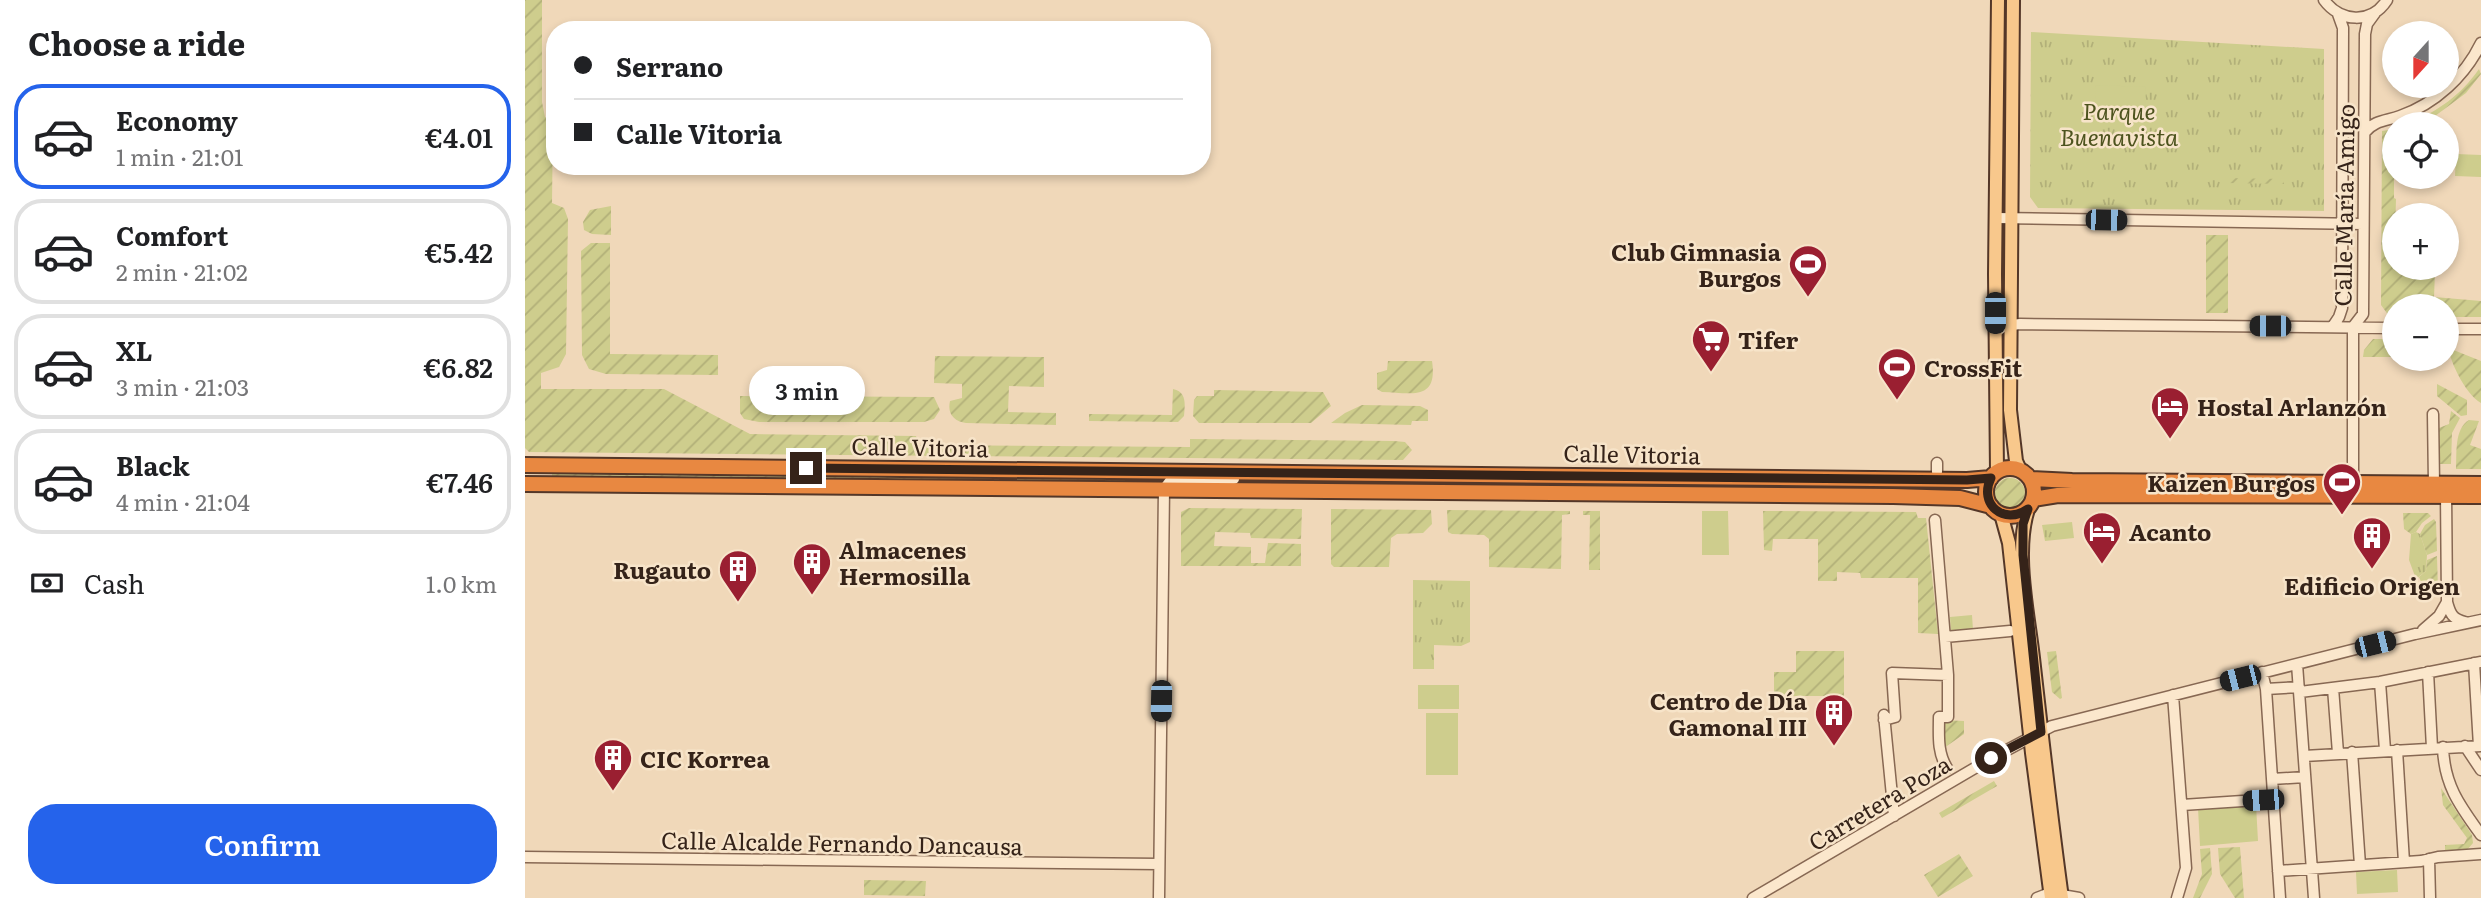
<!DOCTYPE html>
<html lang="en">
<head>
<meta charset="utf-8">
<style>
	body { margin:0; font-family:Literata,serif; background:#f2f2f2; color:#202124; height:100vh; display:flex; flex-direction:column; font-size:26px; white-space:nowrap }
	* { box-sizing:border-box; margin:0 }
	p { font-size:23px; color:#757577 }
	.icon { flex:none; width:38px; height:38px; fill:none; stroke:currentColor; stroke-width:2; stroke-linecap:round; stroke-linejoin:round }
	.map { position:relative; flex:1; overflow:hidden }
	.sheet { display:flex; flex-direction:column; background:#fff; width:525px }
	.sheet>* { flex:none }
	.top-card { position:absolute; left:21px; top:21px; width:665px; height:154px; border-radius:28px; box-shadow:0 4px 10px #0003; display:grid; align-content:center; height:154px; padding:0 28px; background:#fff }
	.needle { width:46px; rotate:201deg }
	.buttons { position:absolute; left:1857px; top:21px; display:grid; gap:14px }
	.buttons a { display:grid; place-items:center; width:77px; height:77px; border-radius:50%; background:#fff; box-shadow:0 4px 10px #0003; font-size:35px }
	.end { position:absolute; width:32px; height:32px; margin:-16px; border:9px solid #352319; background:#fff; box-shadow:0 0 0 4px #fff }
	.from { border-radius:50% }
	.bubble { position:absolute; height:49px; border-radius:24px; background:#fff; box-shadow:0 4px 10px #0003; font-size:23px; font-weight:600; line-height:49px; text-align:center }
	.car { position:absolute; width:21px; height:42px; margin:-21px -10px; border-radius:9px; box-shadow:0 0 5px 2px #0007; background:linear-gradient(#222 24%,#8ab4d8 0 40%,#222 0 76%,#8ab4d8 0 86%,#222 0) }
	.top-card b { display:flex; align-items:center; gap:24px; height:66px; font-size:26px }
	.top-card b+b { border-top:2px solid #e0e0e0 }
	.top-card i { width:18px; height:18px; background:#202124 }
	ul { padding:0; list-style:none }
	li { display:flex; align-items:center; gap:21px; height:105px; margin:0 14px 10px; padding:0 14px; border:4px solid #e0e0e0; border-radius:28px }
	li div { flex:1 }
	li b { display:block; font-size:26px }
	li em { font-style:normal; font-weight:600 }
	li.selected { border-color:#2563eb }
	li>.icon { width:63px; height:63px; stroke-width:1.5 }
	h2 { padding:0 28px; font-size:32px; line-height:84px }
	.pay { display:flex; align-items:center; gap:18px; height:77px; padding:0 28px; font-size:26px }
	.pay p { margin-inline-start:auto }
	.button { display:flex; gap:14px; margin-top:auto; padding:14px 28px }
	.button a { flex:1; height:80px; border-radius:28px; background:#2563eb; color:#fff; font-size:28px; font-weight:600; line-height:80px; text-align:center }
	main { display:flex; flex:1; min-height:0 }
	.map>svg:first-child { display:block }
	.grass { fill:url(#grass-tufts) }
	.garden { fill:url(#garden-furrows) }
	.pitch { fill:#cecd8d }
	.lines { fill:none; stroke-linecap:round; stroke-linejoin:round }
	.minor-casing { stroke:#876853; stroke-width:13 }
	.major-casing { stroke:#543728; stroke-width:16 }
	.highway-casing { stroke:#543728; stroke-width:18 }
	.minor { stroke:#fbe7cc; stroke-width:10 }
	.major { stroke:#f8c88c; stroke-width:12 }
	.highway { stroke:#e88841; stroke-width:14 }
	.route { stroke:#352319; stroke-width:9 }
	.labels { text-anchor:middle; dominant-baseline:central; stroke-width:5; stroke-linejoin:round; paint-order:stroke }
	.park-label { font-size:23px; font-style:italic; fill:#4d531e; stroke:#f7e4c9 }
	.street-label { font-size:23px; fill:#352319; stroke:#f7e4c9 }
	.poi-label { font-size:23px; font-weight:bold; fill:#352319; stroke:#f7e4c9; text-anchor:start }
</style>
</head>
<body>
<main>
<section class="sheet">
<h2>Choose a ride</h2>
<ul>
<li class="selected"><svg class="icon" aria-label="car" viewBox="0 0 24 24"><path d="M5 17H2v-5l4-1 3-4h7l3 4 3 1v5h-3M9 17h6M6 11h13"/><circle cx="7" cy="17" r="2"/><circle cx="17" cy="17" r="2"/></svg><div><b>Economy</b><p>1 min · 21:01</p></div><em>€4.01</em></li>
<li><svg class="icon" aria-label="car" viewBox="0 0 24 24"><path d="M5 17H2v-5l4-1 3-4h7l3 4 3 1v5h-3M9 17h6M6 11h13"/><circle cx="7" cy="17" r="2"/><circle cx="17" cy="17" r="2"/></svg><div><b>Comfort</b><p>2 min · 21:02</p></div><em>€5.42</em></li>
<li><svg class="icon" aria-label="car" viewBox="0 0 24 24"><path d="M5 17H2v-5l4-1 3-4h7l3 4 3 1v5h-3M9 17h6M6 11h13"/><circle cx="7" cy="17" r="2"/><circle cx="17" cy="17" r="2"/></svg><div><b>XL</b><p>3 min · 21:03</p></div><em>€6.82</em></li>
<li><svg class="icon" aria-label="car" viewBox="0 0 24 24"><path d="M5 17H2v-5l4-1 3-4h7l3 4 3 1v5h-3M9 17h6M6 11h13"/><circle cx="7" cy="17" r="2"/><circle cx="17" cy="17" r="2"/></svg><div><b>Black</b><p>4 min · 21:04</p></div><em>€7.46</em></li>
</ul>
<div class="pay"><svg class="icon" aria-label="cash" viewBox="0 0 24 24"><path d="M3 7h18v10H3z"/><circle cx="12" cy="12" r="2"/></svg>Cash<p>1.0 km</p></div>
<div class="button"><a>Confirm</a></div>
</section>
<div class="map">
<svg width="1956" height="898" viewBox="0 0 1956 898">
	<defs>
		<pattern id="grass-tufts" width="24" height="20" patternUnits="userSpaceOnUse" patternTransform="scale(1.75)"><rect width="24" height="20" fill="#cecd8d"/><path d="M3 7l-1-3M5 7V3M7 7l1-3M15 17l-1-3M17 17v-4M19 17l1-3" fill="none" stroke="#b2b079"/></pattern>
		<pattern id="garden-furrows" width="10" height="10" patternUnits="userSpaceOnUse" patternTransform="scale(1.75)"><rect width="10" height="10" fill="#cecd8d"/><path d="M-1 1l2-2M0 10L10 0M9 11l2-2" fill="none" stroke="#b2b079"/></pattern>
	</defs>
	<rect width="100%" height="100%" fill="#f0d8b9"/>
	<path class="grass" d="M1506,32L1799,49V211L1513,208L1505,197Z
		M1547,522L1549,538L1520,541L1517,525Z
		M1891,532L1895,534L1902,555L1901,571L1891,579L1884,560L1886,534Z
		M888,580L945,581V642L936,646L909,645V669H888Z
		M1447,615L1448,630L1426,632L1425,617Z"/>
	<path class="garden" d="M0,0H17V102L20,117L28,122L27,203L39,208L43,219L41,354L34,367L16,373V389H139L225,434L391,436L394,445L665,447V439L869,441L880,442L887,450L878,460L4,452L0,448Z
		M1954,69L1956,74L1941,93L1906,119V124H1884C1914,110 1935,96 1954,69Z
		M1869,129V198L1871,199L1869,268H1907L1910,272L1909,297L1956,301V317H1922V306H1869V316H1864L1856,305L1857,131Z
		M1700,178L1759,179V184L1700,183Z
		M86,206V235L67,234L59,230L58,222L65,210Z
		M1681,235H1703V313H1681Z
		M66,243H85V354L193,355V375L81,374L64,369L57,355L56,251Z
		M1848,339H1867L1869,357H1838L1839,350Z
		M1922,340H1925L1926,349L1956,361V403C1940,394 1923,359 1922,340Z
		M410,356L519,357V387L484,386L483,412L531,413V425L441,423C429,421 422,414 425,401L437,398V384L409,383Z
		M863,361H907C913,401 887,393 857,392L852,389V373L862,370Z
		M1912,384L1942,400V415L1936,416L1912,396Z
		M648,389C662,392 660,404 659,416L653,422L564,421V414L647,415Z
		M689,390L798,392L806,406L786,423H674L668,416L669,400L672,396H689Z
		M215,396L409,397L415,410L409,419L399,422H234L219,419L215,413Z
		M837,405L895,406L903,410V421H887L886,425L806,423L820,413Z
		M1926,411L1935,418L1927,433L1926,464H1914V428L1924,424Z
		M1944,420L1954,421L1945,445L1956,449V469H1931C1932,453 1929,429 1944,420Z
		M27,472L603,477V483L27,477Z
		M1470 493a15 15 0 1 1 30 0a15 15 0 1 1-30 0Z
		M1068,481L1422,486V491L1007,487V484Z
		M664,508L777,509L776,539L726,538L725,533L690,532L689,546L726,547V563H740L743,543L776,544V566H656V512Z
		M806,509L906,510L907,524L898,533L872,534L866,538L864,567H809L806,564Z
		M922,510L1045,511V514L1037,515L1036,569L964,567V539L959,535L927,534L923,532Z
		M1058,511H1075V570H1064L1065,515H1058Z
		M1238,511L1391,512L1393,518H1401L1413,634L1393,633V578H1336L1335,573L1312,572V581H1293V539H1248L1247,551L1239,550Z
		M1878,513H1903L1906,516L1897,523L1891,532L1886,534L1879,529Z
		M1909,519L1911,522L1912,551L1902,555L1895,534L1900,525Z
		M1912,556L1913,590L1895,598L1899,588L1894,577L1901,571L1902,560Z
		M1271,651H1319V696H1249V672H1271Z
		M1531,651L1537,698L1535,699L1527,692L1522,652Z
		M1417,720L1439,721V734L1419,748Z
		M1469,781L1472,786L1417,818L1414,813Z
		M1916,788L1947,835L1948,843L1942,850L1920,852V845L1939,844L1942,838L1918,805Z
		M1715,847L1719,898H1710L1695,874L1693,848Z
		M1685,848L1687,874L1675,898H1668L1677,874L1675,849Z
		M1434,854L1448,876L1413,897L1399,875Z
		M339,880L401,881L400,896L339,895Z"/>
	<path class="pitch" d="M1571,85L1621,87L1620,112L1570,109Z
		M1931,154L1956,155V177L1930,176Z
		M1177,511H1203L1204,555H1177Z
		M893,685H934V709H893Z
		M933,713V775H901V713Z
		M1731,805L1733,841L1675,846L1673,808Z
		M1872,870L1873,892L1832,894L1831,872Z"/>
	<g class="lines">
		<g class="minor-casing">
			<path id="minor" d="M1799,0C1815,22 1846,25 1862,0
				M1840,132C1850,120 1861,121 1875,116C1910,104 1940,76 1956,43
				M1471,218L1838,224
				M1808,326L1814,317L1817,308L1818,28L1813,14
				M1922,329H1956
				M1470,333L1479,326L1495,324L1869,328
				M1908,414L1909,484
				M1412,463V472
				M1828,483V327L1838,314L1840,34L1842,24L1850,13
				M1921,493L1922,602C1925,613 1927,619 1940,622
				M1410,520L1423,675V717H1414C1414,735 1412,752 1422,768
				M1898,630L1914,616L1922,602
				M1420,637L1485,631
				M1949,663L1954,746
				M1772,664L1789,898
				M1737,672L1741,689L1755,898
				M1903,672L1907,748
				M1855,682L1860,750
				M1808,688L1813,753
				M1741,689L1774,687
				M1775,692L1855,682L1956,662
				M1648,695L1661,868L1652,898
				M1359,715L1369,816
				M1359,720L1370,717L1367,673L1423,675
				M1940,746L1956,770
				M1918,747C1919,785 1935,806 1956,835
				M1872,750L1879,862
				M1827,752L1835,865
				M1779,756L1956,746
				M1747,779L1780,777
				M1657,805L1748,799
				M0,857L634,864
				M1904,859L1905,898
				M1753,871L1896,861L1913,857L1956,854
				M634,898L639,489L645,481L653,479H709
				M1228,898L1467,758L1527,726L1890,634L1956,620
				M1512,898L1525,893L1554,898"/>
		</g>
		<g class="major-casing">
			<path id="major" d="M1488,0L1485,410L1491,461L1495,470
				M1472,472L1470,274L1473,0
				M1503,509C1489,553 1503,613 1508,658C1517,738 1526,818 1537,898
				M1476,514L1484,543L1507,753L1526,898"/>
		</g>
		<g class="highway-casing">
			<path id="highway" d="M0,465L1442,480L1466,478
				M1461 492a24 24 0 1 1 48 0a24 24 0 1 1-48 0Z
				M1506,479L1547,481L1956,484
				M0,484L1368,496L1435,498L1466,506
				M1508,499L1533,495L1956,496"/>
		</g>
		<use href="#minor" class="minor"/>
		<use href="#major" class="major"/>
		<use href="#highway" class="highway"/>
	</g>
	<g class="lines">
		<path class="route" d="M281,468L1442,480L1466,478C1453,504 1479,526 1503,509L1498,524V555L1516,732L1466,758"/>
	</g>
	<defs>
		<g id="stadium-pin" transform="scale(2.0125)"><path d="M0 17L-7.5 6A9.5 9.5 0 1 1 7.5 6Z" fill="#9a1f31" stroke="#f7e4c9"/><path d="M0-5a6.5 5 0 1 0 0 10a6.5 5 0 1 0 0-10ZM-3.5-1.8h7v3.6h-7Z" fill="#fff"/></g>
		<g id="supermarket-pin" transform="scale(2.0125)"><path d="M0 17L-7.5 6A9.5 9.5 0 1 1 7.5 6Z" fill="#9a1f31" stroke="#f7e4c9"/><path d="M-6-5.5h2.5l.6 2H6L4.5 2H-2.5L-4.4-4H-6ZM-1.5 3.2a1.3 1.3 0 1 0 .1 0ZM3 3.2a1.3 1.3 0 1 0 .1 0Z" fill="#fff"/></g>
		<g id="hotel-pin" transform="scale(2.0125)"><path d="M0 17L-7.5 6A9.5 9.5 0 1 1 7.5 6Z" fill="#9a1f31" stroke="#f7e4c9"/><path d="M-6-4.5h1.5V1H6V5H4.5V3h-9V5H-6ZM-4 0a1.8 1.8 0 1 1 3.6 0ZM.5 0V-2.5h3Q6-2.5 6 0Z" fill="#fff"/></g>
		<g id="building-pin" transform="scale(2.0125)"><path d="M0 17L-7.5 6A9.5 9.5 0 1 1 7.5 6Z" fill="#9a1f31" stroke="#f7e4c9"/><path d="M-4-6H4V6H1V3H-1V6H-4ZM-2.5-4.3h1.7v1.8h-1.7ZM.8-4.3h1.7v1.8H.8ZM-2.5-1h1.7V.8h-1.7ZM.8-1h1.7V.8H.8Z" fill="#fff"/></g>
	</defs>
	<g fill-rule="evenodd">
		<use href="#stadium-pin" x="1283" y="264"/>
		<use href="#supermarket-pin" x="1186" y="339"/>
		<use href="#stadium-pin" x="1372" y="367"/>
		<use href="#hotel-pin" x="1645" y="406"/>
		<use href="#stadium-pin" x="1817" y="482"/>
		<use href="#hotel-pin" x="1577" y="531"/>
		<use href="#building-pin" x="1847" y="536"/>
		<use href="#building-pin" x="287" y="562"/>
		<use href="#building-pin" x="213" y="569"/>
		<use href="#building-pin" x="1309" y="713"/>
		<use href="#building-pin" x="88" y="758"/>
	</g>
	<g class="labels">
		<g class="park-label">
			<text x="1594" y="110">Parque<tspan x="1594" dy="26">Buenavista</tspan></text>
		</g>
		<g class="street-label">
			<text transform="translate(1818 205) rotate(-89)">Calle María Amigo</text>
			<text transform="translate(395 446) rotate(1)">Calle Vitoria</text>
			<text transform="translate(1107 453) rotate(1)">Calle Vitoria</text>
			<text transform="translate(1354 802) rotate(-31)">Carretera Poza</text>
			<text transform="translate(317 842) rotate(1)">Calle Alcalde Fernando Dancausa</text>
		</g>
		<g class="poi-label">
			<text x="1256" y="251" text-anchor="end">Club Gimnasia<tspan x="1256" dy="26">Burgos</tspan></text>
			<text x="1213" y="339">Tifer</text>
			<text x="1399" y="367">CrossFit</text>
			<text x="1672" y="406">Hostal Arlanzón</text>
			<text x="1790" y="482" text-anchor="end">Kaizen Burgos</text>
			<text x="1604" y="531">Acanto</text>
			<text x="314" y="549">Almacenes<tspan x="314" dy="26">Hermosilla</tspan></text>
			<text x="186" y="569" text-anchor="end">Rugauto</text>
			<text x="1847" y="585" text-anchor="middle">Edificio Origen</text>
			<text x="1282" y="700" text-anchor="end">Centro de Día<tspan x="1282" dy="26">Gamonal III</tspan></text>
			<text x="115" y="758">CIC Korrea</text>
		</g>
	</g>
</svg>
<div class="buttons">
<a><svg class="needle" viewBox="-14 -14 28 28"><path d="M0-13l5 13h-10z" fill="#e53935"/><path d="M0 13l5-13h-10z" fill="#757577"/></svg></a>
<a><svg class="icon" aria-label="locate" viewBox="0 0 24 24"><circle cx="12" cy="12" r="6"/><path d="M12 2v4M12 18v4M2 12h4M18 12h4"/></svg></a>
<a>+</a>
<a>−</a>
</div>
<i class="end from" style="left:1466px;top:758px"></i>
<i class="end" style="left:281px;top:468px"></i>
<div class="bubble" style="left:224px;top:366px;width:116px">3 min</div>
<i class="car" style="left:1581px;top:220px;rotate:91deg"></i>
<i class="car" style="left:1470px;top:313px;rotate:180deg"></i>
<i class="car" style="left:1745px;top:326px;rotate:270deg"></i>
<i class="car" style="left:1850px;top:644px;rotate:76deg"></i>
<i class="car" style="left:1715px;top:678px;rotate:256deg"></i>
<i class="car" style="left:636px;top:701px;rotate:181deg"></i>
<i class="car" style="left:1738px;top:800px;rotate:267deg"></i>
<div class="top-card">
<b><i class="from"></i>Serrano</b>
<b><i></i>Calle Vitoria</b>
</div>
</div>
</main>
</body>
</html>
